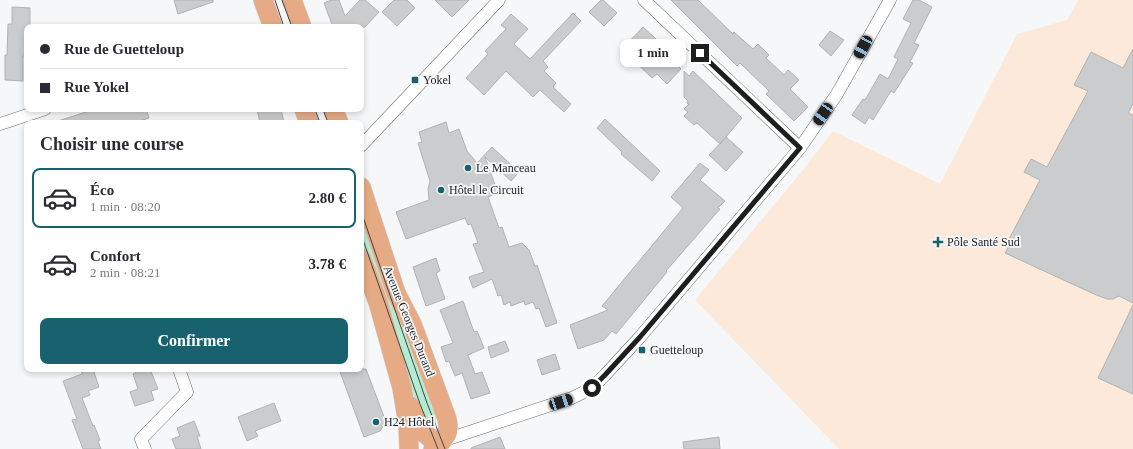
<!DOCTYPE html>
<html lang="fr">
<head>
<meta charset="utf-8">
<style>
	body { margin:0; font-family:"Times New Roman",serif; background:#f7f7f7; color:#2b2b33; height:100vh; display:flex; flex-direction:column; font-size:15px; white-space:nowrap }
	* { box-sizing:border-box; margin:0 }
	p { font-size:13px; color:#7c7c81 }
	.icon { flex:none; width:22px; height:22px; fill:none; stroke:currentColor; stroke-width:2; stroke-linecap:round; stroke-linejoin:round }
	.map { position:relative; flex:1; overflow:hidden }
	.details { position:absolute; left:24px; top:120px; width:340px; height:252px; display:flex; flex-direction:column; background:#fff; border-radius:8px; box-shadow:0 2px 6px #0003 }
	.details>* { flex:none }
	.banner { position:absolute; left:24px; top:24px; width:340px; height:88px; border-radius:8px; box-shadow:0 2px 6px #0003; display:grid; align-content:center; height:88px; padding:0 16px; background:#fff }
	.end { position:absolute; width:18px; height:18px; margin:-9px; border:5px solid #1d1e1e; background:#fff; box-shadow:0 0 0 2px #fff }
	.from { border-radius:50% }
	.bubble { position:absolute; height:28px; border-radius:8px; background:#fff; box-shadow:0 2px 6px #0003; font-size:13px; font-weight:600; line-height:28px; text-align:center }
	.car { position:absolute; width:12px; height:24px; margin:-12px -6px; border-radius:5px; box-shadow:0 0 3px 1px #0007; background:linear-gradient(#222 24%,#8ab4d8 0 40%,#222 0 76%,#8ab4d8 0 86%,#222 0) }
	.banner b { display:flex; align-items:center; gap:14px; height:38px; font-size:15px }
	.banner b+b { border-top:1px solid #e1e1e2 }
	.banner i { width:10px; height:10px; background:#2b2b33 }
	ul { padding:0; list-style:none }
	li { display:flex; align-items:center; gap:12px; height:60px; margin:0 8px 6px; padding:0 8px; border:2px solid transparent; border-radius:8px }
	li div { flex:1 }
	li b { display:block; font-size:15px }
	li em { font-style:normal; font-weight:600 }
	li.on { border-color:#18626f }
	li>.icon { width:36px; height:36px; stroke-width:1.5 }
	h2 { padding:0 16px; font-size:18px; line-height:48px }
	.button { display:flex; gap:8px; margin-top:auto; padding:8px 16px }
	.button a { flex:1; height:46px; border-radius:8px; background:#18626f; color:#fff; font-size:16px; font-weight:600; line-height:46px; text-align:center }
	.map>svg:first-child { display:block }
	.medical { fill:#fde9d9 }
	.green { fill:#b4ecd1 }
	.building { fill:#caccce; stroke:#b0b2b3 }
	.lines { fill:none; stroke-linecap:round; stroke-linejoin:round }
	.minor-casing { stroke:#6b6d6e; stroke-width:13 }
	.primary-casing { stroke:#d2d2d2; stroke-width:20 }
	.minor { stroke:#fff; stroke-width:12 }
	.primary { stroke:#e6ab85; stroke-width:19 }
	.tram { stroke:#444545; stroke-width:1 }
	.route { stroke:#1d1e1e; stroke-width:5 }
	.poi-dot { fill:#18626f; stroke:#f6f7f9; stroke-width:1.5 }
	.labels { text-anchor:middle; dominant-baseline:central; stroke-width:3.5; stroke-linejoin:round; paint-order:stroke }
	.poi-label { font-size:12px; fill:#1d1e1e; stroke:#f6f7f9; text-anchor:start }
	.street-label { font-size:12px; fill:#1d1e1e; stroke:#f6f7f9 }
</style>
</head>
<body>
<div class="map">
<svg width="1133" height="449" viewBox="0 0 1133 449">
	<rect width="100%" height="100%" fill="#f6f7f9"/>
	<path class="medical" d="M1078,0H1133V449H839L695,300L803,170L833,131L940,184L1017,34L1067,20Z"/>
	<path class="green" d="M361,205L436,418V422L431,427L421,416L361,243Z"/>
	<path class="building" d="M174,0H213V2L178,14Z
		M331,0H339L345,16L360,0H365L379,12L365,27H333L324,3Z
		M394,0H407L415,8L397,26L382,12Z
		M435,0H469L452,17Z
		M601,0H603L617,13L604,26L589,12Z
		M671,0H698L733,34L734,32L753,49L758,44L769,55L766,58L784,75L788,70L799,80L790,89L808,107L794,121L766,94L769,91L740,63L737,66Z
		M913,0H919L932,7L914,43L919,45L910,62L913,63L894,93L891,91L873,120L869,117L865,124L852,115L863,99L865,100L880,74L888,79L898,59L894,57L911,23L903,19Z
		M12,7L30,8V27H27V56H23V81L5,80V55H7L8,24H12Z
		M573,13L581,21L543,61L548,67L544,71L556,83L553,87L571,104L564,112L540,90L533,97L506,71L484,95L466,78L488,54L485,51L506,29L501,25L511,14L528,29L514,44L530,59Z
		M643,27L669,51L666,55L681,69L667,84L657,74L652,78L627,54L630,51L625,46Z
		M830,31L844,40L831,56L819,45Z
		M1133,49V104L1128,113L1133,115V303L1119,296L1113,299H1107L1094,294L1005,253L1009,246L1006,245L1040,180L1024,172L1031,159L1047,167L1088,91L1074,85L1091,52L1123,68Z
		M684,71L689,76L693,71L742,118L720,144L697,123L694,125L684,116L688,112L684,109L689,104L687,103L688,101L684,97Z
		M95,109H146L149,118L133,123H59L58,121Z
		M257,109H281L284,123H260Z
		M605,119L660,171L652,181L621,154L622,152L597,128Z
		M446,122L449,133L459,129L467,151L477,163L492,147L519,172L511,181L485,157L498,193L488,197L499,228L502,227L509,247L522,243L529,250L535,266L537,265L557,323L546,327L539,308L536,309L533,302L525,305L524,301L511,306L510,302L504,305L501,295L498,296L492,279L473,288L469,277L484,272L473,244L478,243L471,224L468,225L465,218L406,239L396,212L429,200L428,189L430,181L418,143L422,142L419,132Z
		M726,137L743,152L726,171L709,155Z
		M700,163L709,170L700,180L725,201L718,208L720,209L666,271L667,272L616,334L612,331L604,340L578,349L570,325L608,310L602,306L683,208L671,197Z
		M436,258L440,271L436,273L445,299L426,306L413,267Z
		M463,301L474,332L477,331L484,348L468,355L475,374L482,372L490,393L471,399L462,373L455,376L449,361L446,362L441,347L453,343L440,310Z
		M1133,305V394L1098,378Z
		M505,341L509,351L491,358L488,347Z
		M555,354L560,369L542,375L537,360Z
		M80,369H93L99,387L88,391L90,395L82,398L93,426L94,425L100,440L98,441L101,449H83L72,420L77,419L63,381L82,374Z
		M134,369H150L158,389L151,391L154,400L135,406L130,392L138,389L133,374L136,373Z
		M339,369H366L386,422L380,431L364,437Z
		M274,403L281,421L255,431L258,436L247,441L238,417Z
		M194,421L200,436H197L201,449H176L172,439L180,436L177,428Z
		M500,437L505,449H471V448Z
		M719,437L720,449H684L683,442Z"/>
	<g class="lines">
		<g class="minor-casing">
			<path id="minor" d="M644,0L800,148
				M0,124L45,109
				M361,146L499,0
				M442,441L572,398L592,388L605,375L640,337L800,148L837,94L890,0
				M145,449L141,439L187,392L179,369"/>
		</g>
		<g class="primary-casing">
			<path id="primary" d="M263,0L273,27
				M292,0L302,27
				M304,109L309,123
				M333,109L339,123
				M361,187L396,293L412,324L447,419C451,438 443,437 433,449
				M361,258L378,302L402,388L408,425L409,449
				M410,406C416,420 423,441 442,441"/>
		</g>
		<use href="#minor" class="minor"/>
		<use href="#primary" class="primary"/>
		<path class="tram" d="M275,0L284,27
			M282,0L292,27
			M315,109L320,123
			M323,109L328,123
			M361,211L427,403L445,449
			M361,234L420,404L438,449"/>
	</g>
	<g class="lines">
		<path class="route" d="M592,388L605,375L640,337L800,148L700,53"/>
	</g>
	<g class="poi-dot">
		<rect x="411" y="76" width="8" height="8" rx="2"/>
		<circle cx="468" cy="168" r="4"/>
		<circle cx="441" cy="190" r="4"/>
		<path d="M936 236h4v4h4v4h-4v4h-4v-4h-4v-4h4z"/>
		<rect x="638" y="346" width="8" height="8" rx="2"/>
		<circle cx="376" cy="422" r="4"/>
	</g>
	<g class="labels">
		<g class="poi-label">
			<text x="423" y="80">Yokel</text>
			<text x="476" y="168">Le Manceau</text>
			<text x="449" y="190">Hôtel le Circuit</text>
			<text x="947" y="242">Pôle Santé Sud</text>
			<text x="650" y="350">Guetteloup</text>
			<text x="384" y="422">H24 Hôtel</text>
		</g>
		<g class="street-label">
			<text transform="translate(409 321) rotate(68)">Avenue Georges Durand</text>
		</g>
	</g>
</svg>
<i class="end from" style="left:592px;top:388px"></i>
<i class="end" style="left:700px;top:53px"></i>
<div class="bubble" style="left:620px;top:39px;width:66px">1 min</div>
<i class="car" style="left:863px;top:47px;rotate:209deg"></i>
<i class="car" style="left:823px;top:114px;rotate:215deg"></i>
<i class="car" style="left:561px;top:402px;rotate:72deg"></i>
<div class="banner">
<b><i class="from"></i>Rue de Guetteloup</b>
<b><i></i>Rue Yokel</b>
</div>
<section class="details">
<h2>Choisir une course</h2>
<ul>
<li class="on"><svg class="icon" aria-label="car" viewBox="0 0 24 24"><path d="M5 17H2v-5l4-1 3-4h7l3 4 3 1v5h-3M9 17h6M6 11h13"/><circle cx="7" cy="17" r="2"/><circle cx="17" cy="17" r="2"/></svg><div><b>Éco</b><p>1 min · 08:20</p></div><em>2.80 €</em></li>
<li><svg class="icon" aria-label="car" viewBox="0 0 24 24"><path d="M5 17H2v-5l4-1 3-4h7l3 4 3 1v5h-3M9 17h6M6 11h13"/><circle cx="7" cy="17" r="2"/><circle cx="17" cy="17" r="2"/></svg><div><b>Confort</b><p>2 min · 08:21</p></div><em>3.78 €</em></li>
</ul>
<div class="button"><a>Confirmer</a></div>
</section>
</div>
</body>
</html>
